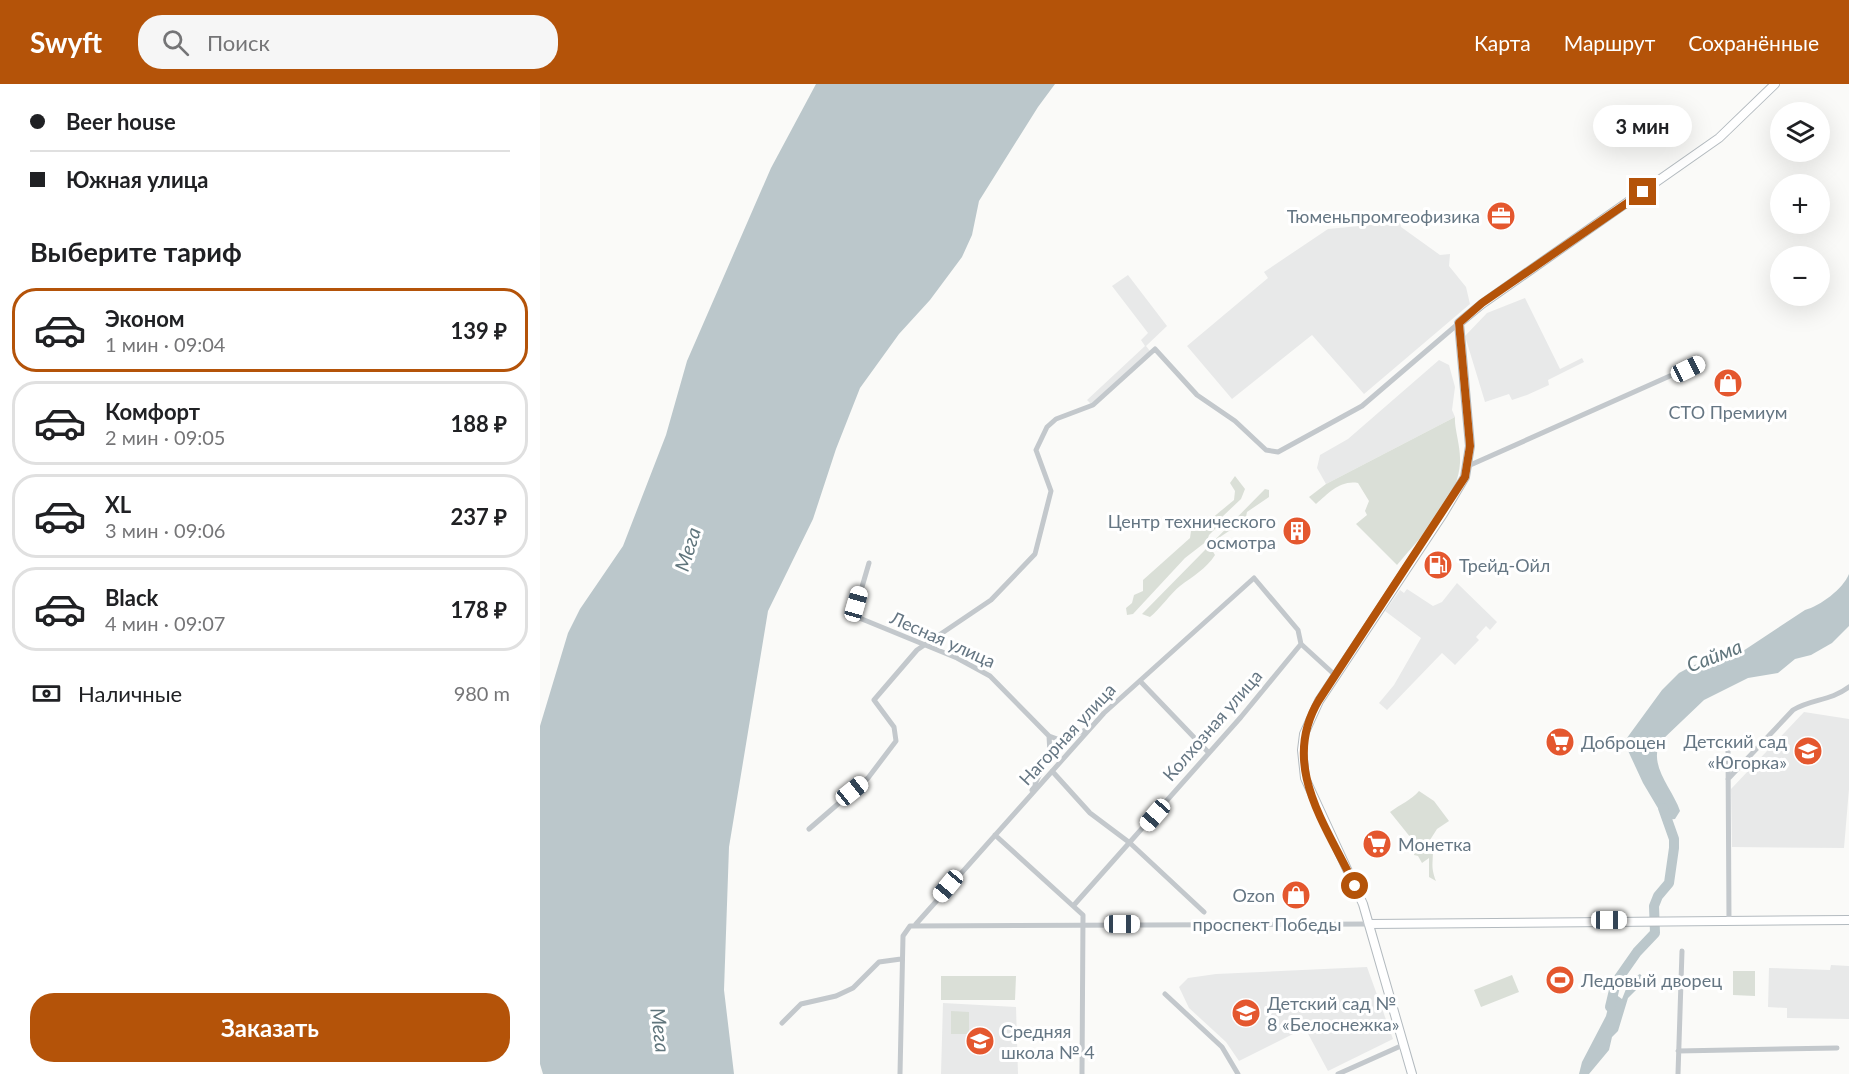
<!DOCTYPE html>
<html lang="ru">
<head>
<meta charset="utf-8">
<style>
	body { margin:0; font-family:Lato,sans-serif; background:#f6f6f6; color:#202124; height:100vh; display:flex; flex-direction:column; font-size:22px; white-space:nowrap }
	* { box-sizing:border-box; margin:0 }
	p { font-size:20px; color:#757577 }
	.icon { flex:none; width:33px; height:33px; fill:none; stroke:currentColor; stroke-width:2; stroke-linecap:round; stroke-linejoin:round }
	.map { position:relative; flex:1; overflow:hidden }
	.details { display:flex; flex-direction:column; background:#fff; width:540px }
	.details>* { flex:none }
	.hud { display:grid; align-content:center; height:132px; padding:0 30px; background:#fff }
	.tools { position:absolute; left:1230px; top:18px; display:grid; gap:12px }
	.tools a { display:grid; place-items:center; width:60px; height:60px; border-radius:50%; background:#fff; box-shadow:0 6px 24px #0002; font-size:30px }
	.end { position:absolute; width:27px; height:27px; margin:-14px; border:8px solid #b45309; background:#fff; box-shadow:0 0 0 3px #fff }
	.from { border-radius:50% }
	.bubble { position:absolute; height:42px; border-radius:21px; background:#fff; box-shadow:0 6px 24px #0002; font-size:20px; font-weight:700; line-height:42px; text-align:center }
	.car { position:absolute; width:18px; height:36px; margin:-18px -9px; border-radius:8px; box-shadow:0 0 4px 2px #0007; background:linear-gradient(#fff 24%,#345 0 40%,#fff 0 76%,#345 0 86%,#fff 0) }
	.hud b { display:flex; align-items:center; gap:21px; height:57px; font-size:22px }
	.hud b+b { border-top:2px solid #e0e0e0 }
	.hud i { width:15px; height:15px; background:#202124 }
	ul { padding:0; list-style:none }
	li { display:flex; align-items:center; gap:18px; height:84px; margin:0 12px 9px; padding:0 18px; border:3px solid #e0e0e0; border-radius:24px }
	li div { flex:1 }
	li b { display:block; font-size:22px }
	li em { font-style:normal; font-weight:700 }
	li.selected { border-color:#b45309 }
	li>.icon { width:54px; height:54px; stroke-width:1.5 }
	h2 { padding:0 30px; font-size:27px; line-height:72px }
	.pay { display:flex; align-items:center; gap:15px; height:66px; padding:0 30px; font-size:22px }
	.pay p { margin-inline-start:auto }
	.primary-button { display:flex; gap:12px; margin-top:auto; padding:12px 30px }
	.primary-button a { flex:1; height:69px; border-radius:24px; background:#b45309; color:#fff; font-size:24px; font-weight:700; line-height:69px; text-align:center }
	header { display:flex; align-items:center; gap:36px; box-sizing:border-box; height:84px; padding:0 30px; background:#b45309; color:#fff }
	header strong { font-size:28px }
	nav { display:flex; gap:33px; margin-inline-start:auto; font-size:21px }
	.search { width:420px; height:54px; background:#f6f6f6; display:flex; align-items:center; gap:15px; box-sizing:border-box; padding:0 21px; border-radius:24px; color:#757577; font-size:22px }
	main { display:flex; flex:1; min-height:0 }
	.map>svg:first-child { display:block }
	.built { fill:#e8e9e9 }
	.green { fill:#dadfd7 }
	.water { fill:#bbc7cb }
	.lines { fill:none; stroke-linecap:round; stroke-linejoin:round }
	.river { stroke:#bbc7cb; stroke-width:10 }
	.secondary-casing { stroke:#b3babf; stroke-width:10 }
	.street { stroke:#c3c8cc; stroke-width:5 }
	.secondary { stroke:#fff; stroke-width:8 }
	.route { stroke:#b45309; stroke-width:8 }
	.labels { text-anchor:middle; dominant-baseline:central; stroke-width:6; stroke-linejoin:round; paint-order:stroke }
	.poi-label { font-size:18px; fill:#657683; stroke:#fff; text-anchor:start }
	.street-label { font-size:18px; fill:#657683; stroke:#fff }
	.water-label { font-size:20px; font-style:italic; fill:#60757c; stroke:#fff }
</style>
</head>
<body>
<header>
<strong>Swyft</strong>
<div class="search"><svg class="icon" aria-label="search" viewBox="0 0 24 24"><circle cx="10" cy="10" r="6"/><path d="M15 15l6 6"/></svg>Поиск</div>
<nav><a>Карта</a><a>Маршрут</a><a>Сохранённые</a></nav>
</header>
<main>
<section class="details">
<div class="hud">
<b><i class="from"></i>Beer house</b>
<b><i></i>Южная улица</b>
</div>
<h2>Выберите тариф</h2>
<ul>
<li class="selected"><svg class="icon" aria-label="car" viewBox="0 0 24 24"><path d="M5 17H2v-5l4-1 3-4h7l3 4 3 1v5h-3M9 17h6M6 11h13"/><circle cx="7" cy="17" r="2"/><circle cx="17" cy="17" r="2"/></svg><div><b>Эконом</b><p>1 мин · 09:04</p></div><em>139 ₽</em></li>
<li><svg class="icon" aria-label="car" viewBox="0 0 24 24"><path d="M5 17H2v-5l4-1 3-4h7l3 4 3 1v5h-3M9 17h6M6 11h13"/><circle cx="7" cy="17" r="2"/><circle cx="17" cy="17" r="2"/></svg><div><b>Комфорт</b><p>2 мин · 09:05</p></div><em>188 ₽</em></li>
<li><svg class="icon" aria-label="car" viewBox="0 0 24 24"><path d="M5 17H2v-5l4-1 3-4h7l3 4 3 1v5h-3M9 17h6M6 11h13"/><circle cx="7" cy="17" r="2"/><circle cx="17" cy="17" r="2"/></svg><div><b>XL</b><p>3 мин · 09:06</p></div><em>237 ₽</em></li>
<li><svg class="icon" aria-label="car" viewBox="0 0 24 24"><path d="M5 17H2v-5l4-1 3-4h7l3 4 3 1v5h-3M9 17h6M6 11h13"/><circle cx="7" cy="17" r="2"/><circle cx="17" cy="17" r="2"/></svg><div><b>Black</b><p>4 мин · 09:07</p></div><em>178 ₽</em></li>
</ul>
<div class="pay"><svg class="icon" aria-label="cash" viewBox="0 0 24 24"><path d="M3 7h18v10H3z"/><circle cx="12" cy="12" r="2"/></svg>Наличные<p>980 m</p></div>
<div class="primary-button"><a>Заказать</a></div>
</section>
<div class="map">
<svg width="1309" height="990" viewBox="0 0 1309 990">
	<rect width="100%" height="100%" fill="#fafaf8"/>
	<path class="built" d="M860,138L861,143L900,171L910,170L909,182L926,203L930,220L824,310L772,251L692,315L647,262L728,194L724,188L788,145Z
		M588,191L627,242L606,262L610,267L551,320L547,316L605,262L601,256L608,249L572,202Z
		M985,214L1020,285L1042,274L1044,278L1008,296L1009,301L987,311L972,316L969,310L945,318L925,252L947,229Z
		M899,276L909,281L915,303L912,326L915,333L786,400L777,384L780,371L808,355Z
		M917,499L957,538L950,546L946,542L936,553L939,556L915,581L902,569L847,626L839,619L854,601L881,554L845,527L860,506L864,509L867,505L893,522L902,518Z
		M1264,628L1309,635V705L1304,764L1192,763L1191,705Z
		M1291,881L1309,882V935L1247,934V924L1228,923L1229,884L1290,886Z
		M827,883L853,955L788,987L765,944L699,977L686,958L649,924L639,903L648,894L676,890Z
		M403,919L476,923L478,990H401Z"/>
	<path class="green" d="M915,333C914,344 921,363 920,379C918,417 880,453 857,481L816,440L827,431L825,427L829,417L818,399C800,396 789,409 776,420L769,413L786,400Z
		M695,392L705,405L701,415L682,433V438L669,451L667,457L645,474L593,530L587,531L586,524L592,519L594,511L603,507V496L650,454L651,447L665,439L664,435H671L694,416L695,407L690,399Z
		M725,405L729,406V413L707,428L704,443L698,441L677,455L672,466L675,471C667,484 652,493 640,502C631,509 620,525 610,533L602,530Z
		M879,707L894,717L909,737L897,745L890,756C897,773 888,778 896,797L889,793V774L882,779L878,772L874,771L875,759L850,728C861,720 871,716 879,707Z
		M1193,887H1215V912L1193,911Z
		M972,891L979,908L941,923L934,906Z
		M401,892H476L475,916H401Z
		M411,927L429,928V950H411Z"/>
	<path class="water" d="M276,0H515L498,23L439,117L432,151L422,173L390,216L359,250L320,304L296,365L273,435L228,527L189,763L184,906L194,990H3L0,980V642L28,549L40,525L83,462L126,351L147,277L231,84Z
		M1309,490V542L1292,559L1271,571L1255,575L1238,589L1208,594L1164,616L1121,657C1107,681 1133,705 1140,727L1135,735L1125,736L1103,699L1084,658L1122,606L1139,589L1154,581L1203,567L1265,526C1280,522 1303,505 1309,490Z
		M1100,890L1102,892L1098,904L1088,914L1078,947L1072,953L1069,966L1049,990H1039L1042,978L1066,932L1071,912L1075,910L1082,915L1090,895Z"/>
	<g class="lines">
		<path class="river" d="M1070,923L1076,898L1097,868L1115,849L1114,822L1118,812L1129,799L1134,764V755L1123,724"/>
		<g class="secondary-casing">
			<path id="secondary" d="M829,840L1309,836
				M872,990L823,820L765,694L762,666L764,650L779,617L903,430L925,393L930,362L919,239L942,220L1179,54L1235,0"/>
		</g>
		<path class="street" d="M928,382L1159,279
			M329,479L317,520V533L417,574L450,592L509,652L520,656L548,645
			M600,597L669,669
			M1188,666L1189,836
			M512,687L550,729L590,759L664,828
			M1188,695L1253,626C1270,615 1291,617 1309,603
			M492,706L510,669L509,652
			M269,745L328,694L356,657L354,643L334,616L377,566L451,516L495,470L511,407L496,366L507,343L516,335L553,321L615,265L657,311L695,337L726,366L738,368L822,322L919,239
			M455,751L543,831L542,990
			M534,821L701,633L761,560
			M376,840L564,629L714,494L758,546L761,560L796,592
			M625,910L682,963L698,990
			M242,939L261,920L296,912L313,904L339,878L361,875
			M1138,967L1297,964
			M360,990L363,852L370,842L829,840
			M798,990L863,961
			M1138,990L1142,867"/>
		<use href="#secondary" class="secondary"/>
	</g>
	<g class="lines">
		<path class="route" d="M815,802C787,742 739,682 779,616L925,393L930,362L919,239L942,219L1103,108"/>
	</g>
	<defs>
		<g id="office-disc" transform="scale(1.5)"><circle r="9.5" fill="#e4572e" stroke="#fff"/><path d="M-6-3h4V-5.5h4V-3h4V5H-6ZM-1-4.5V-3h2v-1.5ZM-6 0V1H6V0Z" fill="#fff"/></g>
		<g id="shop-disc" transform="scale(1.5)"><circle r="9.5" fill="#e4572e" stroke="#fff"/><path d="M-5-2.5h2.3a2.7 3.5 0 0 1 5.4 0H5L5.5 6h-11ZM-1.5-2.5h3a1.5 2.3 0 0 0-3 0Z" fill="#fff"/></g>
		<g id="building-disc" transform="scale(1.5)"><circle r="9.5" fill="#e4572e" stroke="#fff"/><path d="M-4-6H4V6H1V3H-1V6H-4ZM-2.5-4.3h1.7v1.8h-1.7ZM.8-4.3h1.7v1.8H.8ZM-2.5-1h1.7V.8h-1.7ZM.8-1h1.7V.8H.8Z" fill="#fff"/></g>
		<g id="fuel-disc" transform="scale(1.5)"><circle r="9.5" fill="#e4572e" stroke="#fff"/><path d="M-5.5-6h7V0h2V4h1.3V-2.5L3-4.5l.8-.8L6-3V5H2.5V1h-1V6h-7ZM-4.2-4.7v3.2H.2V-4.7Z" fill="#fff"/></g>
		<g id="supermarket-disc" transform="scale(1.5)"><circle r="9.5" fill="#e4572e" stroke="#fff"/><path d="M-6-5.5h2.5l.6 2H6L4.5 2H-2.5L-4.4-4H-6ZM-1.5 3.2a1.3 1.3 0 1 0 .1 0ZM3 3.2a1.3 1.3 0 1 0 .1 0Z" fill="#fff"/></g>
		<g id="school-disc" transform="scale(1.5)"><circle r="9.5" fill="#e4572e" stroke="#fff"/><path d="M0-5L7-2L0 1L-7-2ZM-4 1L0 2.5L4 1V4Q0 6-4 4Z" fill="#fff"/></g>
		<g id="stadium-disc" transform="scale(1.5)"><circle r="9.5" fill="#e4572e" stroke="#fff"/><path d="M0-5a6.5 5 0 1 0 0 10a6.5 5 0 1 0 0-10ZM-3.5-1.8h7v3.6h-7Z" fill="#fff"/></g>
	</defs>
	<g fill-rule="evenodd">
		<use href="#office-disc" x="961" y="132"/>
		<use href="#shop-disc" x="1188" y="299"/>
		<use href="#building-disc" x="757" y="447"/>
		<use href="#fuel-disc" x="898" y="481"/>
		<use href="#supermarket-disc" x="1020" y="658"/>
		<use href="#school-disc" x="1268" y="667"/>
		<use href="#supermarket-disc" x="837" y="760"/>
		<use href="#shop-disc" x="756" y="811"/>
		<use href="#stadium-disc" x="1020" y="896"/>
		<use href="#school-disc" x="706" y="929"/>
		<use href="#school-disc" x="440" y="957"/>
	</g>
	<g class="labels">
		<g class="poi-label">
			<text x="940" y="132" text-anchor="end">Тюменьпромгеофизика</text>
			<text x="1188" y="328" text-anchor="middle">СТО Премиум</text>
			<text x="736" y="437" text-anchor="end">Центр технического<tspan x="736" dy="21">осмотра</tspan></text>
			<text x="919" y="481">Трейд-Ойл</text>
			<text x="1247" y="657" text-anchor="end">Детский сад<tspan x="1247" dy="21">«Югорка»</tspan></text>
			<text x="1041" y="658">Доброцен</text>
			<text x="858" y="760">Монетка</text>
			<text x="735" y="811" text-anchor="end">Ozon</text>
			<text x="1041" y="896">Ледовый дворец</text>
			<text x="727" y="919">Детский сад №<tspan x="727" dy="21">8 «Белоснежка»</tspan></text>
			<text x="461" y="947">Средняя<tspan x="461" dy="21">школа № 4</tspan></text>
		</g>
		<g class="street-label">
			<text transform="translate(403 555) rotate(24)">Лесная улица</text>
			<text transform="translate(672 641) rotate(-49)">Колхозная улица</text>
			<text transform="translate(527 650) rotate(-47)">Нагорная улица</text>
			<text x="727" y="840">проспект Победы</text>
		</g>
		<g class="water-label">
			<text transform="translate(147 465) rotate(-73)">Мега</text>
			<text transform="translate(1174 571) rotate(-21)">Сайма</text>
			<text transform="translate(121 946) rotate(83)">Мега</text>
		</g>
	</g>
</svg>
<div class="tools">
<a><svg class="icon" aria-label="layers" viewBox="0 0 24 24"><path d="M12 4l9 5-9 5-9-5zM3 14l9 5 9-5"/></svg></a>
<a>+</a>
<a>−</a>
</div>
<i class="end from" style="left:815px;top:802px"></i>
<i class="end" style="left:1103px;top:108px"></i>
<div class="bubble" style="left:1053px;top:21px;width:99px">3 мин</div>
<i class="car" style="left:1148px;top:285px;rotate:64deg"></i>
<i class="car" style="left:316px;top:520px;rotate:16deg"></i>
<i class="car" style="left:312px;top:707px;rotate:51deg"></i>
<i class="car" style="left:615px;top:731px;rotate:221deg"></i>
<i class="car" style="left:408px;top:802px;rotate:220deg"></i>
<i class="car" style="left:1069px;top:836px;rotate:90deg"></i>
<i class="car" style="left:582px;top:840px;rotate:90deg"></i>
</div>
</main>
</body>
</html>
